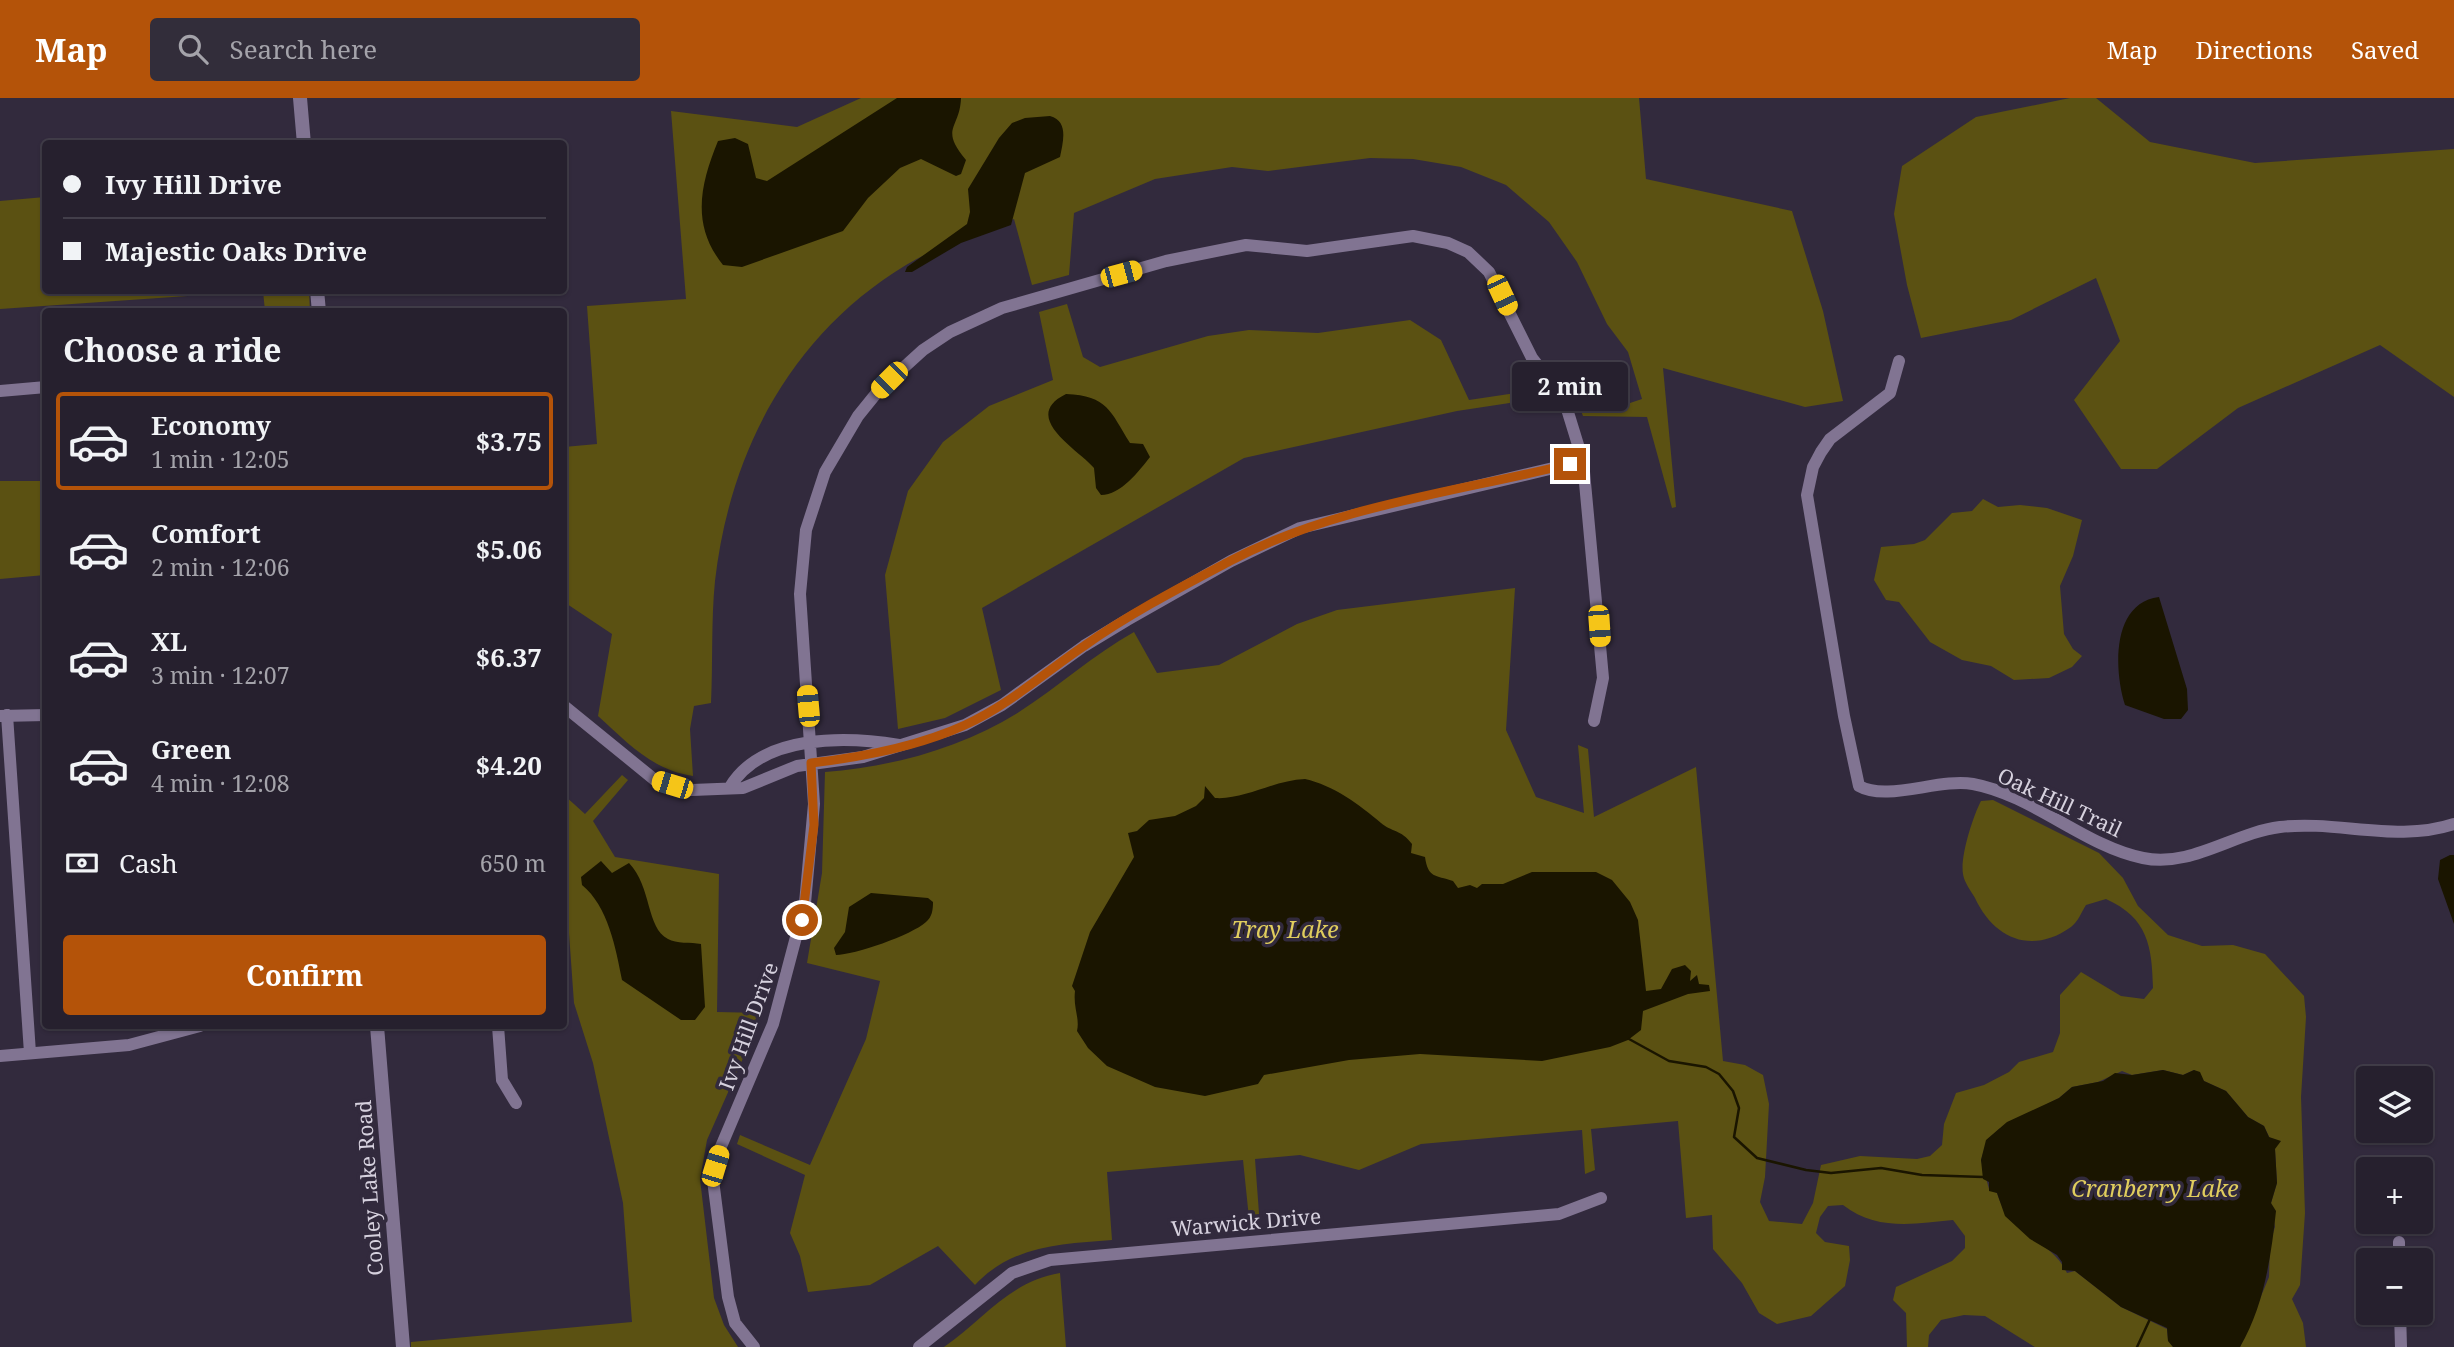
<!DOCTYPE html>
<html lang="en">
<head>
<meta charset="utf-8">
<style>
	body { margin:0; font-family:"Noto Serif",serif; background:#322d3a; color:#f1f3f6; height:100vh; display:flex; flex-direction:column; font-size:26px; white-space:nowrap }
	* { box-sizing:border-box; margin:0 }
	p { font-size:23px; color:#a4a3aa }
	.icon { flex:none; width:38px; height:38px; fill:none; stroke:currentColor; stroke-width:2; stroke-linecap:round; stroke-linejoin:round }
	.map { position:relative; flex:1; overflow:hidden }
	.sheet { position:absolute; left:42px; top:210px; width:525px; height:721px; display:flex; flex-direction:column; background:#26202e; border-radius:7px; box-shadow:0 2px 5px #0004,0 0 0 2px #423e4a }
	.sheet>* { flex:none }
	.hud { position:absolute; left:42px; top:42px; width:525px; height:154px; border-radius:7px; box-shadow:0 2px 5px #0004,0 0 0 2px #423e4a; display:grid; align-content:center; height:154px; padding:0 21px; background:#26202e }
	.buttons { position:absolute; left:2356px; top:968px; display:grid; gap:14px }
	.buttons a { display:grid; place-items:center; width:77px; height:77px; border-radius:7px; background:#26202e; box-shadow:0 2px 5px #0004,0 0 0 2px #423e4a; font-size:35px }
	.end { position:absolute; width:32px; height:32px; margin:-16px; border:9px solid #b45309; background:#fff; box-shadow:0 0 0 4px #fff }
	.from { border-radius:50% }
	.bubble { position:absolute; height:49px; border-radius:7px; background:#26202e; box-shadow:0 2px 5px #0004,0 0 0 2px #423e4a; font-size:23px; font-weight:700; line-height:49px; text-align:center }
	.car { position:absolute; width:21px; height:42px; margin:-21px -10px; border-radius:9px; box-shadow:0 0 5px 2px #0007; background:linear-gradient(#f5c518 24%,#345 0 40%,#f5c518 0 76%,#345 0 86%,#f5c518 0) }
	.hud b { display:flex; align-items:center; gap:24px; height:66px; font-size:26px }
	.hud b+b { border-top:2px solid #423e4a }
	.hud i { width:18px; height:18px; background:#f1f3f6 }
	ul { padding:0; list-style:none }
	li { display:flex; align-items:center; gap:21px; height:98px; margin:0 14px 10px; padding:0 7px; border:4px solid transparent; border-radius:7px }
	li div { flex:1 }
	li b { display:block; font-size:26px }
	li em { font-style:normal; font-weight:700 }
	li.on { border-color:#b45309 }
	li>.icon { width:63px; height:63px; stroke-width:1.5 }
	h2 { padding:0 21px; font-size:32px; line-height:84px }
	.pay { display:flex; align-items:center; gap:18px; height:77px; padding:0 21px; font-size:26px }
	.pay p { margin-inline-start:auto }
	.primary-button { display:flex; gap:14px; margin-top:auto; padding:14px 21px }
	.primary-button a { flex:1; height:80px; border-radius:7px; background:#b45309; color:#fff; font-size:28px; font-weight:700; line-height:80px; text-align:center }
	header { display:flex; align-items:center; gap:42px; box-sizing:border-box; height:98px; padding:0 35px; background:#b45309; color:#fff }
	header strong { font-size:33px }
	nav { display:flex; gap:38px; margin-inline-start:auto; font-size:24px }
	.search { width:490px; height:63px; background:#322d3a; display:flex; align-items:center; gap:18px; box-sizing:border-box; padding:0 24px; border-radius:7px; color:#a4a3aa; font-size:26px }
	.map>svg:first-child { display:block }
	.green { fill:#5b5112 }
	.water { fill:#1a1500 }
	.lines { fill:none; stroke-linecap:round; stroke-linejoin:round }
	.stream { stroke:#1a1500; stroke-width:2.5 }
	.minor { stroke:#817492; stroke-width:12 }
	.tertiary { stroke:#817492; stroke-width:14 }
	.route { stroke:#b45309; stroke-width:9 }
	.labels { text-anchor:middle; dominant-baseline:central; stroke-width:7; stroke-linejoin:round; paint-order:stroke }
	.street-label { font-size:21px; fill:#d6d1de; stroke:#322a3d }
	.water-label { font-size:23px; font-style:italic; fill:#e0cd5d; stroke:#322a3d }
</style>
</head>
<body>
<header>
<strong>Map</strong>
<div class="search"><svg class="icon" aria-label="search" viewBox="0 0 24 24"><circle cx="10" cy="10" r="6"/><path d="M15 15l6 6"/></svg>Search here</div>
<nav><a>Map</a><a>Directions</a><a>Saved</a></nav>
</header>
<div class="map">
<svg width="2454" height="1249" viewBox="0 0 2454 1249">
	<rect width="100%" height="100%" fill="#322a3d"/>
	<path class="green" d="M861,0H1639L1646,81L1792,113L1823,213L1843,303L1805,309L1663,270L1676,409L1672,410L1647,319L1583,318L1579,308L1618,309L1642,301L1628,254L1607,226L1577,164L1549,124L1506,87L1461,69L1413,61L1370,60L1268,73L1232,69L1155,81L1074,115L1069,177L1032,187L1014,121C977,135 940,147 906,167C792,236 730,352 715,483C711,523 713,565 711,605L694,608L690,631L693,678C652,672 628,645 598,618L612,536L567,506L564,349L597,346L587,208L686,201L671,13L797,29Z
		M2070,0H2096L2150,44L2255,65L2454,51V299L2380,247L2238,310L2157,371H2121L2074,302L2120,243L2096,180L2011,222L1921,240L1907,187L1894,116L1902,68L1976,19Z
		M45,99L46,192L258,193L0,211V103Z
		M263,193H309L310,213H265Z
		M1067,206L1083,259L1100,269L1208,238L1249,232L1318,235L1410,222L1441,242L1469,302L1537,292L1543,300L1457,313L1244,360L982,510L1001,592L945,620L898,631L885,477L908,393L943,344L989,308L1053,282L1039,214Z
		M0,383H45V477L0,481Z
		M1983,401L1998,409L2020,407L2047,410L2082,422L2073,458L2060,488L2064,536L2073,551L2082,558L2072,569L2049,580L2014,582L1991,568L1962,562L1930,544L1899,504L1886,502L1874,482L1881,449L1914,446L1925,442L1952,415L1972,413Z
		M1515,490L1506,632L1536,699L1584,715L1578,647L1588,651L1594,719L1696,669L1723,963L1745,967L1763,977L1769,1006L1765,1079L1760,1104L1769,1123L1802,1126L1813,1105L1821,1067L1860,1058L1917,1061L1930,1058L1942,1047L1944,1026L1956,995L1984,987L2009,974L2019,964L2053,954L2060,935V897L2081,874L2121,898L2144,901L2153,890C2152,848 2148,820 2106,801L2086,807C2082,813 2078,824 2071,829C2032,857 1994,841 1975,800C1971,793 1964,784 1963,776C1960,759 1973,718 1981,703L1993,702L2099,755L2123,780L2138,808L2168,837L2202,848L2233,847L2265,856L2304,898L2306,919L2301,999L2305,1115L2300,1187L2292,1201L2303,1225L2306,1249H2240L2269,1179L2270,1145L2275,1129L2271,1105L2277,1085L2275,1051L2264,1028L2248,1019L2226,993L2204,983L2194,972L2183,977L2163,972L2132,977L2122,973L2098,984L2072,989L2059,1000L1999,1031L1987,1042L1981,1062L1989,1091L1997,1095C2012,1143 2050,1139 2067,1175L2075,1173L2121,1209L2167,1231L2168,1242L2173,1249H2035L1985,1218L1964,1217L1941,1222L1929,1237L1928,1249H1907L1906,1215L1893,1202L1896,1189L1952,1163L1965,1150V1138L1953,1122C1914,1126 1876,1133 1843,1107L1828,1108L1820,1119L1816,1135L1825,1144L1849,1148L1850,1162L1845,1188L1811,1218L1777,1226L1759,1215L1742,1185L1713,1151L1712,1117L1686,1120L1678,1023L1591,1031L1595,1072L1585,1076L1582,1032L1421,1046L1359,1072L1300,1057L1255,1061L1260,1129L1250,1130L1243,1062L1107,1074L1112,1142C1062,1146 1012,1147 975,1187L938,1148L870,1187L808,1194L800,1158L790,1135L805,1077L737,1046L740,1037L810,1067L866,941L880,883L807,865L822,775L825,674C891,669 962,650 1019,614C1058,589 1093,557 1134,534L1157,575L1219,567L1297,526L1337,512Z
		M622,677L628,682L593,723L615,759L719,776L717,914L763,915L707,1042L700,1081L714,1200L724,1227L738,1249H411V1244L632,1224L623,1105L593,965L574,905L564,766V697L585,716Z
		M1060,1175L1066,1249H944C984,1221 1010,1183 1060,1175Z"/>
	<path class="water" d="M897,0H961C960,31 939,30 966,62L961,76L956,78L921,61L900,70L868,100L843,133L742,169L723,167C691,127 700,87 718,43L735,40L748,46L756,80L767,83Z
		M1050,18C1069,23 1063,44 1060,59L1025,75L1011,127L961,145L912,174H905L907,169L967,126L970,114L968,91L999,40L1012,25L1025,20Z
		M1066,296C1108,298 1110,313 1130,345L1143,346L1150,359C1139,373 1121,397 1101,397L1096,390L1094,370C1079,352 1019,319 1066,296Z
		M2159,499L2187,591L2188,612L2181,621H2164L2125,607C2114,573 2111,505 2159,499Z
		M1305,681C1333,687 1360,707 1381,725C1391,734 1401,731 1412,746L1411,755L1425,759C1428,780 1435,777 1453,783L1458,790L1470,787L1477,790L1482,786H1503L1532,774H1596L1612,782L1630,804L1638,822L1646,893L1661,891L1672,871L1685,867L1691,873L1690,883L1697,877L1699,886L1709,887L1710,893L1688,896L1643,913L1641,932L1628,942L1610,949L1542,963L1420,956L1349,962L1264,977L1258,986L1205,998L1155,989L1107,968L1088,950L1077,933C1080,920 1073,910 1075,893L1072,888L1090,834L1134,759L1128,735L1137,733L1149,722L1175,718L1196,708L1204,700L1205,688L1215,700C1245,702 1274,682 1305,681Z
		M2450,757H2454V826L2438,781L2440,762Z
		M601,763L612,775L629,765C652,789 646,830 668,841C676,846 691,844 701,846L705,909L695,922H681L622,882C616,851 608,808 582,787L581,779Z
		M871,795L928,800L933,804C933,812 932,819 926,824C912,837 854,857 836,857L834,850L845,834L849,809Z
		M2163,972L2183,977L2194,972L2200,974L2204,983L2226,993L2248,1019L2264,1028L2269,1039L2281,1043L2275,1051L2277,1085L2271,1105L2276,1113C2271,1159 2264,1208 2240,1249H2173L2168,1243L2167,1230L2121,1209L2075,1173L2062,1172V1164L2057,1157L2030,1141L2005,1118L1997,1095L1989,1093V1084L1983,1081L1981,1062L1986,1042L2007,1024L2059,1000L2072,989L2103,983L2115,975L2132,977Z"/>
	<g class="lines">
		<path class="stream" d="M1629,941L1669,963L1706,969L1719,976L1733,993L1739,1010L1734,1039L1757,1060L1806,1072L1831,1075L1881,1070L1922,1077L1983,1079
			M2137,1249L2150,1221"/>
		<path class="minor" d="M1899,263L1890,295L1830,341L1821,354L1813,369L1807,397L1844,618L1859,688C1887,704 1939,680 1973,686C2033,697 2084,748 2143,760C2191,770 2233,735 2280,729C2337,722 2398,745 2454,726
			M0,293L46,289
			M564,608L655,682L692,692L743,690L797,668L863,659L965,627L1002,607L1084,548L1127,522L1231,463L1300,430L1583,363
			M7,617L30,955
			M0,618L46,617
			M730,689C762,636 846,638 899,647
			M498,928L502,982L516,1005
			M0,958L129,947L200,928
			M2399,1144V1162
			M2400,1214L2401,1249
			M754,1249L735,1225L728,1199L713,1082L720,1051L773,926L805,805L814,706L800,496L806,432L825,374L858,318L879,292L923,252L950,234L1002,210L1166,163L1246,147L1307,153L1413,138L1448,145L1468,154L1489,174L1532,260L1557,292L1567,311L1583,363L1603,580L1594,623
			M919,1249L1012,1175L1050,1162L1559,1116L1601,1100"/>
		<path class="tertiary" d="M300,0L304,46
			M317,192L319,214
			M377,928L403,1249"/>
	</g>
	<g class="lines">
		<path class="route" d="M802,822L814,727L811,665C863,659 917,649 965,627C1009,607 1044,575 1084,548C1129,516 1181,489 1230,463C1334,408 1456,394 1570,366"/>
	</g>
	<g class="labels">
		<g class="street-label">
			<text transform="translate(2060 704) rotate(25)">Oak Hill Trail</text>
			<text transform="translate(748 928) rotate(-70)">Ivy Hill Drive</text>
			<text transform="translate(369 1090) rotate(-94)">Cooley Lake Road</text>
			<text transform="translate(1246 1124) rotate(-5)">Warwick Drive</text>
		</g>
		<g class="water-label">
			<text x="1285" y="831">Tray Lake</text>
			<text x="2155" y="1090">Cranberry Lake</text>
		</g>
	</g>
</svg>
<div class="buttons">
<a><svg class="icon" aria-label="layers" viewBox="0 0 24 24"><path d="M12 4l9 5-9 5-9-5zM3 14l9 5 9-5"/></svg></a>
<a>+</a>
<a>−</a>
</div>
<i class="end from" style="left:802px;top:822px"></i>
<i class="end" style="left:1570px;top:366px"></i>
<div class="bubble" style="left:1512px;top:264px;width:116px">2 min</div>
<i class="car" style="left:1121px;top:176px;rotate:75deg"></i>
<i class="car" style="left:1502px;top:197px;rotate:155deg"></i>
<i class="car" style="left:889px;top:282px;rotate:225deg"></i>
<i class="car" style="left:1599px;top:528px;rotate:176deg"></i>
<i class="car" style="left:808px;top:608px;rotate:355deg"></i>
<i class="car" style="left:672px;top:687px;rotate:287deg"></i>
<i class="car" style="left:715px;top:1068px;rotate:17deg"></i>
<div class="hud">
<b><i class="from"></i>Ivy Hill Drive</b>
<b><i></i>Majestic Oaks Drive</b>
</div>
<section class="sheet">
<h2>Choose a ride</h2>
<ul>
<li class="on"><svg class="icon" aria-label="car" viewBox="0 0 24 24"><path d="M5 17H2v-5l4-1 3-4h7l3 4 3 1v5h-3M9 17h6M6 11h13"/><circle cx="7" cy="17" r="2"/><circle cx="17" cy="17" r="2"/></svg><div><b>Economy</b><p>1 min · 12:05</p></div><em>$3.75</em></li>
<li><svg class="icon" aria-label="car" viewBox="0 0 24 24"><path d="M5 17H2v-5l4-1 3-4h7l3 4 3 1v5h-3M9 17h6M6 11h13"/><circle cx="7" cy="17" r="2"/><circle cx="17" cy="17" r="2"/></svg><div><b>Comfort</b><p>2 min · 12:06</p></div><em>$5.06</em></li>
<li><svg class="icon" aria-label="car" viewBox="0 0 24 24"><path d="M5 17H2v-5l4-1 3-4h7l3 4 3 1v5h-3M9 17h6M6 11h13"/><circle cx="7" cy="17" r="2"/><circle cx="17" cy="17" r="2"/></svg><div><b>XL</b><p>3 min · 12:07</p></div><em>$6.37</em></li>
<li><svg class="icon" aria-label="car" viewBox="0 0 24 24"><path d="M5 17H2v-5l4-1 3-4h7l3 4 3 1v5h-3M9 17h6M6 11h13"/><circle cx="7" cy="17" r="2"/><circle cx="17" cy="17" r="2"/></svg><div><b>Green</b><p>4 min · 12:08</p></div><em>$4.20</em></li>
</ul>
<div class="pay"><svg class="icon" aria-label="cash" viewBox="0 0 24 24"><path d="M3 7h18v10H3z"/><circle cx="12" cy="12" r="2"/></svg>Cash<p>650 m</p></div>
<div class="primary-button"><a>Confirm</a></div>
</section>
</div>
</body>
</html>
